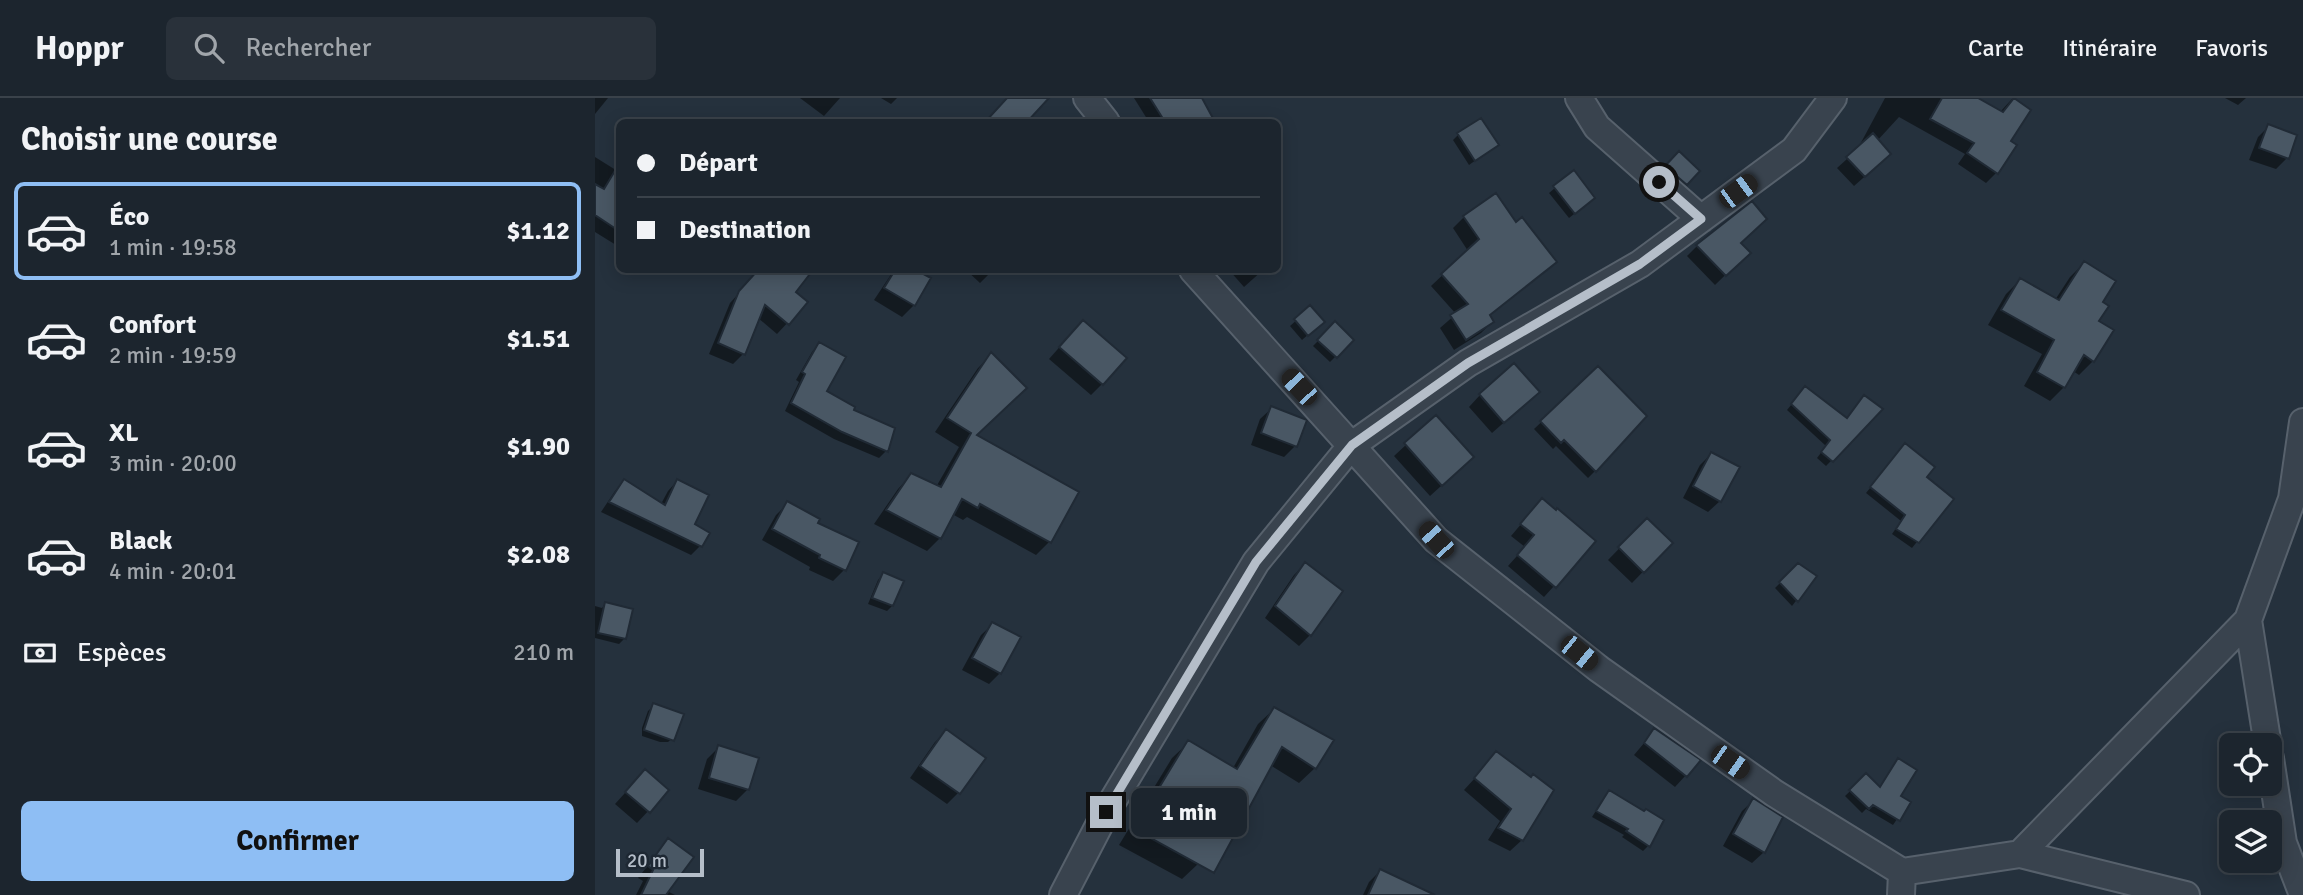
<!DOCTYPE html>
<html lang="fr">
<head>
<meta charset="utf-8">
<style>
	body { margin:0; font-family:Signika,sans-serif; background:#29313a; color:#f1f3f6; height:100vh; display:flex; flex-direction:column; font-size:26px; white-space:nowrap }
	* { box-sizing:border-box; margin:0 }
	p { font-size:23px; color:#a0a5aa }
	.icon { flex:none; width:38px; height:38px; fill:none; stroke:currentColor; stroke-width:2; stroke-linecap:round; stroke-linejoin:round }
	.map { position:relative; flex:1; overflow:hidden }
	.side { display:flex; flex-direction:column; background:#1c252e; width:595px }
	.side>* { flex:none }
	.banner { position:absolute; left:21px; top:21px; width:665px; height:154px; border-radius:10px; box-shadow:0 4px 18px #0003,0 0 0 2px #3a424a; display:grid; align-content:center; height:154px; padding:0 21px; background:#1c252e }
	.controls { position:absolute; left:1624px; top:635px; display:grid; gap:14px }
	.controls a { display:grid; place-items:center; width:63px; height:63px; border-radius:10px; background:#1c252e; box-shadow:0 4px 18px #0003,0 0 0 2px #3a424a; font-size:35px }
	.scale { position:absolute; left:21px; bottom:18px; width:88px; box-sizing:border-box; padding-left:7px; border:4px solid #b5bec9; border-top:0; font-size:19px; line-height:24px; white-space:nowrap; color:#b5bec9; -webkit-text-stroke:5px #1e2833; paint-order:stroke }
	.end { position:absolute; width:32px; height:32px; margin:-16px; border:9px solid #b5bec9; background:#111; box-shadow:0 0 0 4px #111 }
	.from { border-radius:50% }
	.bubble { position:absolute; height:49px; border-radius:10px; background:#1c252e; box-shadow:0 4px 18px #0003,0 0 0 2px #3a424a; font-size:23px; font-weight:700; line-height:49px; text-align:center }
	.car { position:absolute; width:21px; height:42px; margin:-21px -10px; border-radius:9px; box-shadow:0 0 5px 2px #0007; background:linear-gradient(#222 24%,#8ab4d8 0 40%,#222 0 76%,#8ab4d8 0 86%,#222 0) }
	.banner b { display:flex; align-items:center; gap:24px; height:66px; font-size:26px }
	.banner b+b { border-top:2px solid #3a424a }
	.banner i { width:18px; height:18px; background:#f1f3f6 }
	ul { padding:0; list-style:none }
	li { display:flex; align-items:center; gap:21px; height:98px; margin:0 14px 10px; padding:0 7px; border:4px solid transparent; border-radius:10px }
	li div { flex:1 }
	li b { display:block; font-size:26px }
	li em { font-style:normal; font-weight:700 }
	li.on { border-color:#8ebef4 }
	li>.icon { width:63px; height:63px; stroke-width:1.5 }
	h2 { padding:0 21px; font-size:32px; line-height:84px }
	.pay { display:flex; align-items:center; gap:18px; height:77px; padding:0 21px; font-size:26px }
	.pay p { margin-inline-start:auto }
	.button { display:flex; gap:14px; margin-top:auto; padding:14px 21px }
	.button a { flex:1; height:80px; border-radius:10px; background:#8ebef4; color:#111; font-size:28px; font-weight:700; line-height:80px; text-align:center }
	header { display:flex; align-items:center; gap:42px; box-sizing:border-box; height:98px; padding:0 35px; background:#1c252e; border-bottom:2px solid #3a424a }
	header strong { font-size:33px }
	nav { display:flex; gap:38px; margin-inline-start:auto; font-size:24px }
	.search { width:490px; height:63px; background:#29313a; display:flex; align-items:center; gap:18px; box-sizing:border-box; padding:0 24px; border-radius:10px; color:#a0a5aa; font-size:26px }
	main { display:flex; flex:1; min-height:0 }
	.map>svg:first-child { display:block }
	.shadow { fill:#0007 }
	.building { fill:#495764; stroke:#202a35; stroke-width:2 }
	.lines { fill:none; stroke-linecap:round; stroke-linejoin:round }
	.minor-casing { stroke:#57616c; stroke-width:30 }
	.minor { stroke:#39434e; stroke-width:26 }
	.route { stroke:#b5bec9; stroke-width:9 }
</style>
</head>
<body>
<header>
<strong>Hoppr</strong>
<div class="search"><svg class="icon" aria-label="search" viewBox="0 0 24 24"><circle cx="10" cy="10" r="6"/><path d="M15 15l6 6"/></svg>Rechercher</div>
<nav><a>Carte</a><a>Itinéraire</a><a>Favoris</a></nav>
</header>
<main>
<section class="side">
<h2>Choisir une course</h2>
<ul>
<li class="on"><svg class="icon" aria-label="car" viewBox="0 0 24 24"><path d="M5 17H2v-5l4-1 3-4h7l3 4 3 1v5h-3M9 17h6M6 11h13"/><circle cx="7" cy="17" r="2"/><circle cx="17" cy="17" r="2"/></svg><div><b>Éco</b><p>1 min · 19:58</p></div><em>$1.12</em></li>
<li><svg class="icon" aria-label="car" viewBox="0 0 24 24"><path d="M5 17H2v-5l4-1 3-4h7l3 4 3 1v5h-3M9 17h6M6 11h13"/><circle cx="7" cy="17" r="2"/><circle cx="17" cy="17" r="2"/></svg><div><b>Confort</b><p>2 min · 19:59</p></div><em>$1.51</em></li>
<li><svg class="icon" aria-label="car" viewBox="0 0 24 24"><path d="M5 17H2v-5l4-1 3-4h7l3 4 3 1v5h-3M9 17h6M6 11h13"/><circle cx="7" cy="17" r="2"/><circle cx="17" cy="17" r="2"/></svg><div><b>XL</b><p>3 min · 20:00</p></div><em>$1.90</em></li>
<li><svg class="icon" aria-label="car" viewBox="0 0 24 24"><path d="M5 17H2v-5l4-1 3-4h7l3 4 3 1v5h-3M9 17h6M6 11h13"/><circle cx="7" cy="17" r="2"/><circle cx="17" cy="17" r="2"/></svg><div><b>Black</b><p>4 min · 20:01</p></div><em>$2.08</em></li>
</ul>
<div class="pay"><svg class="icon" aria-label="cash" viewBox="0 0 24 24"><path d="M3 7h18v10H3z"/><circle cx="12" cy="12" r="2"/></svg>Espèces<p>210 m</p></div>
<div class="button"><a>Confirmer</a></div>
</section>
<div class="map">
<svg width="1708" height="797" viewBox="0 0 1708 797">
	<rect width="100%" height="100%" fill="#25313d"/>
	<path class="shadow" d="M0,0H13L0,16Z
		M205,0H245L229,18Z
		M286,0H302L296,6Z
		M539,0H600L606,2L618,24H554Z
		M1290,0H1380L1405,14L1417,1L1434,12L1414,44L1401,75L1391,85L1363,66L1370,56L1304,19L1282,43L1284,66L1259,88L1242,70L1262,52Z
		M1630,0H1651L1643,7Z
		M1674,28L1692,60L1681,71L1654,62L1663,39Z
		M863,37L902,47L874,67L858,42Z
		M1084,55L1103,73L1085,91L1066,75Z
		M0,59L24,74V144L21,147L0,134Z
		M978,75L993,105L974,120L954,95Z
		M869,119L921,126L960,164L894,218L897,224L886,235L859,252L845,230L861,216L836,188L873,153L858,130Z
		M1144,145L1153,155L1120,187L1092,158L1102,148Z
		M1489,165L1505,205L1498,263L1484,277L1478,273L1469,289L1455,303L1429,288L1447,256L1393,227L1411,196L1425,182L1460,202L1475,179Z
		M165,172H215L198,194L211,205L182,236L163,220L148,256L138,266L114,256L135,205Z
		M299,172H317L334,181L319,207L307,219L279,202Z
		M371,172H398L385,185Z
		M634,172H668L649,189Z
		M715,210L722,229L707,242L695,228Z
		M740,226L757,242L735,264L718,248Z
		M477,235L507,286L496,297L454,261Z
		M224,246L230,294L256,313L291,353L284,360L239,341L190,313L204,284L201,282L217,254Z
		M396,257L380,338L454,444L441,457L372,419L368,422L357,416L345,440L332,453L279,426L303,391L316,377L341,389L364,349L340,334L383,270Z
		M1003,271L1000,373L993,380L961,348L958,351L939,331Z
		M1205,296L1251,321L1286,312L1231,368L1222,360L1231,348L1192,312Z
		M885,297L931,305L897,335L874,309Z
		M677,310L700,348L689,359L656,347L665,321Z
		M841,319L866,370L835,398L799,358Z
		M1305,353L1356,401L1317,450L1297,436L1306,423L1271,395Z
		M1116,356L1125,403L1113,414L1088,400L1105,367Z
		M29,383L66,406L73,393L82,383L105,448L96,457L6,414L20,393Z
		M192,406L221,426L249,472L238,483L214,472L215,469L167,442L181,417Z
		M937,413L959,488L949,499L913,468L930,449L916,438Z
		M1052,422L1076,445L1037,485L1013,462Z
		M710,466L746,493L715,537L704,548L670,520L699,477Z
		M1203,467L1220,478L1197,508L1180,490Z
		M288,476L297,508L292,513L273,506L283,482Z
		M10,506L30,540L24,546L0,540V508L7,510Z
		M398,526L405,575L394,586L367,572L386,537Z
		M59,607L79,639L73,644H65L47,638V630L53,613Z
		M679,611L720,670L704,685L675,667L603,766L587,781L524,747L577,660L593,645L638,670L663,626Z
		M1060,632L1091,677L1080,689L1039,657Z
		M352,633L389,660L363,695L352,706L315,680L340,644Z
		M124,649L153,691L141,703L103,691L112,661Z
		M902,656L927,742L915,753L893,742L905,723L869,692Z
		M1303,662V699L1313,705L1298,727L1271,711L1267,715L1250,698L1271,678L1284,690Z
		M39,685L72,693L42,725L20,706Z
		M1009,700L1067,722L1053,748L1048,753L1027,739L1029,737L997,719Z
		M1159,702L1169,754L1157,765L1128,748L1147,713Z
		M73,742L72,793L80,797H41L48,783L43,780Z
		M785,773L828,797H768L774,784Z"/>
	<path class="building" d="M412,0H454L432,24H390Z
		M555,0H607L620,24H570Z
		M1347,0H1383L1408,14L1419,0L1436,12L1416,43L1422,47L1403,76L1372,55L1379,45L1335,21Z
		M886,20L904,47L880,63L862,35Z
		M1673,26L1702,37L1694,61L1664,50Z
		M1278,35L1296,56L1270,79L1251,59Z
		M1084,53L1105,73L1092,87L1070,68Z
		M24,66V133L0,117V86L9,91Z
		M979,72L1000,100L980,116L958,88Z
		M901,95L921,124L927,119L962,164L895,217L899,224L871,242L855,217L873,206L846,176L884,141L868,118Z
		M1157,103L1172,121L1146,145L1156,155L1131,178L1101,147Z
		M1489,163L1521,183L1508,204L1514,208L1504,223L1519,232L1499,264L1489,257L1470,290L1442,274L1459,242L1406,212L1425,180L1464,202Z
		M163,172H218L201,194L213,204L194,227L170,207L150,257L123,245L144,193Z
		M300,172H321L336,180L320,208L289,190Z
		M715,207L730,224L713,238L699,221Z
		M488,222L532,260L508,287L464,249Z
		M740,223L759,242L742,260L722,242Z
		M224,244L251,259L232,293L260,309L259,312L300,330L293,354L247,334L196,305L210,276L207,274Z
		M396,254L432,290L382,337L484,394L456,445L385,406L383,410L367,401L346,441L291,412L316,375L346,389L376,335L352,320Z
		M919,265L945,294L909,325L884,296Z
		M1003,268L1052,318L1001,374L969,342L966,345L945,323Z
		M1210,288L1252,320L1269,297L1288,311L1238,364L1226,354L1235,342L1196,306Z
		M676,308L712,322L702,349L666,335Z
		M841,317L879,359L847,388L809,345Z
		M1310,345L1340,369L1332,379L1359,401L1324,445L1301,431L1310,417L1275,389Z
		M1116,354L1145,369L1126,404L1098,388Z
		M29,381L70,407L82,381L114,397L100,426L115,435L107,449L14,404Z
		M947,400L961,412L962,410L1001,443L961,490L922,457L939,437L925,426Z
		M192,403L225,421L223,425L264,444L251,473L224,460L225,457L177,431Z
		M1052,420L1078,445L1049,475L1023,449Z
		M710,464L748,493L716,538L680,508Z
		M1203,465L1222,478L1203,504L1184,484Z
		M288,474L309,483L298,508L277,500Z
		M10,504L38,511L31,541L3,535Z
		M397,524L426,539L406,576L377,560Z
		M58,605L89,616L79,643L49,632Z
		M679,609L739,642L721,671L687,649L619,775L539,731L593,642L642,671Z
		M1059,630L1106,662L1092,679L1049,645Z
		M351,631L391,660L365,696L325,668Z
		M123,647L164,660L154,692L114,680Z
		M901,653L936,679L938,676L959,692L928,743L903,730L916,711L879,680Z
		M1303,660L1322,672L1306,698L1316,704L1305,723L1278,707L1274,711L1254,692L1271,675L1285,689Z
		M50,671L74,692L55,715L30,694Z
		M1014,692L1049,713L1051,711L1069,722L1055,749L1031,733L1033,731L1001,713Z
		M1158,700L1188,719L1170,755L1138,736Z
		M73,740L99,759L71,797H46L58,772L53,768Z
		M785,771L840,797H773Z"/>
	<g class="lines">
		<g class="minor-casing">
			<path id="minor" d="M492,0L511,24
				M984,0L1002,29L1106,121
				M598,172L841,442L1004,571L1179,695L1307,774
				M1653,522L1673,648
				M1675,660L1688,745L1708,797
				M1425,756L1591,797
				M468,797L511,714L661,464L757,347L873,265L1045,166L1199,52L1238,0
				M1306,797L1307,774L1425,756L1653,522L1697,401L1708,324"/>
		</g>
		<use href="#minor" class="minor"/>
	</g>
	<g class="lines">
		<path class="route" d="M511,714L661,464L757,347L873,265L1045,166L1106,121L1064,84"/>
	</g>
</svg>
<div class="controls">
<a><svg class="icon" aria-label="locate" viewBox="0 0 24 24"><circle cx="12" cy="12" r="6"/><path d="M12 2v4M12 18v4M2 12h4M18 12h4"/></svg></a>
<a><svg class="icon" aria-label="layers" viewBox="0 0 24 24"><path d="M12 4l9 5-9 5-9-5zM3 14l9 5 9-5"/></svg></a>
</div>
<div class="scale">20 m</div>
<i class="end from" style="left:1064px;top:84px"></i>
<i class="end" style="left:511px;top:714px"></i>
<div class="bubble" style="left:536px;top:690px;width:116px">1 min</div>
<i class="car" style="left:1143px;top:93px;rotate:54deg"></i>
<i class="car" style="left:704px;top:289px;rotate:317deg"></i>
<i class="car" style="left:841px;top:442px;rotate:318deg"></i>
<i class="car" style="left:984px;top:555px;rotate:129deg"></i>
<i class="car" style="left:1135px;top:664px;rotate:125deg"></i>
<div class="banner">
<b><i class="from"></i>Départ</b>
<b><i></i>Destination</b>
</div>
</div>
</main>
</body>
</html>
